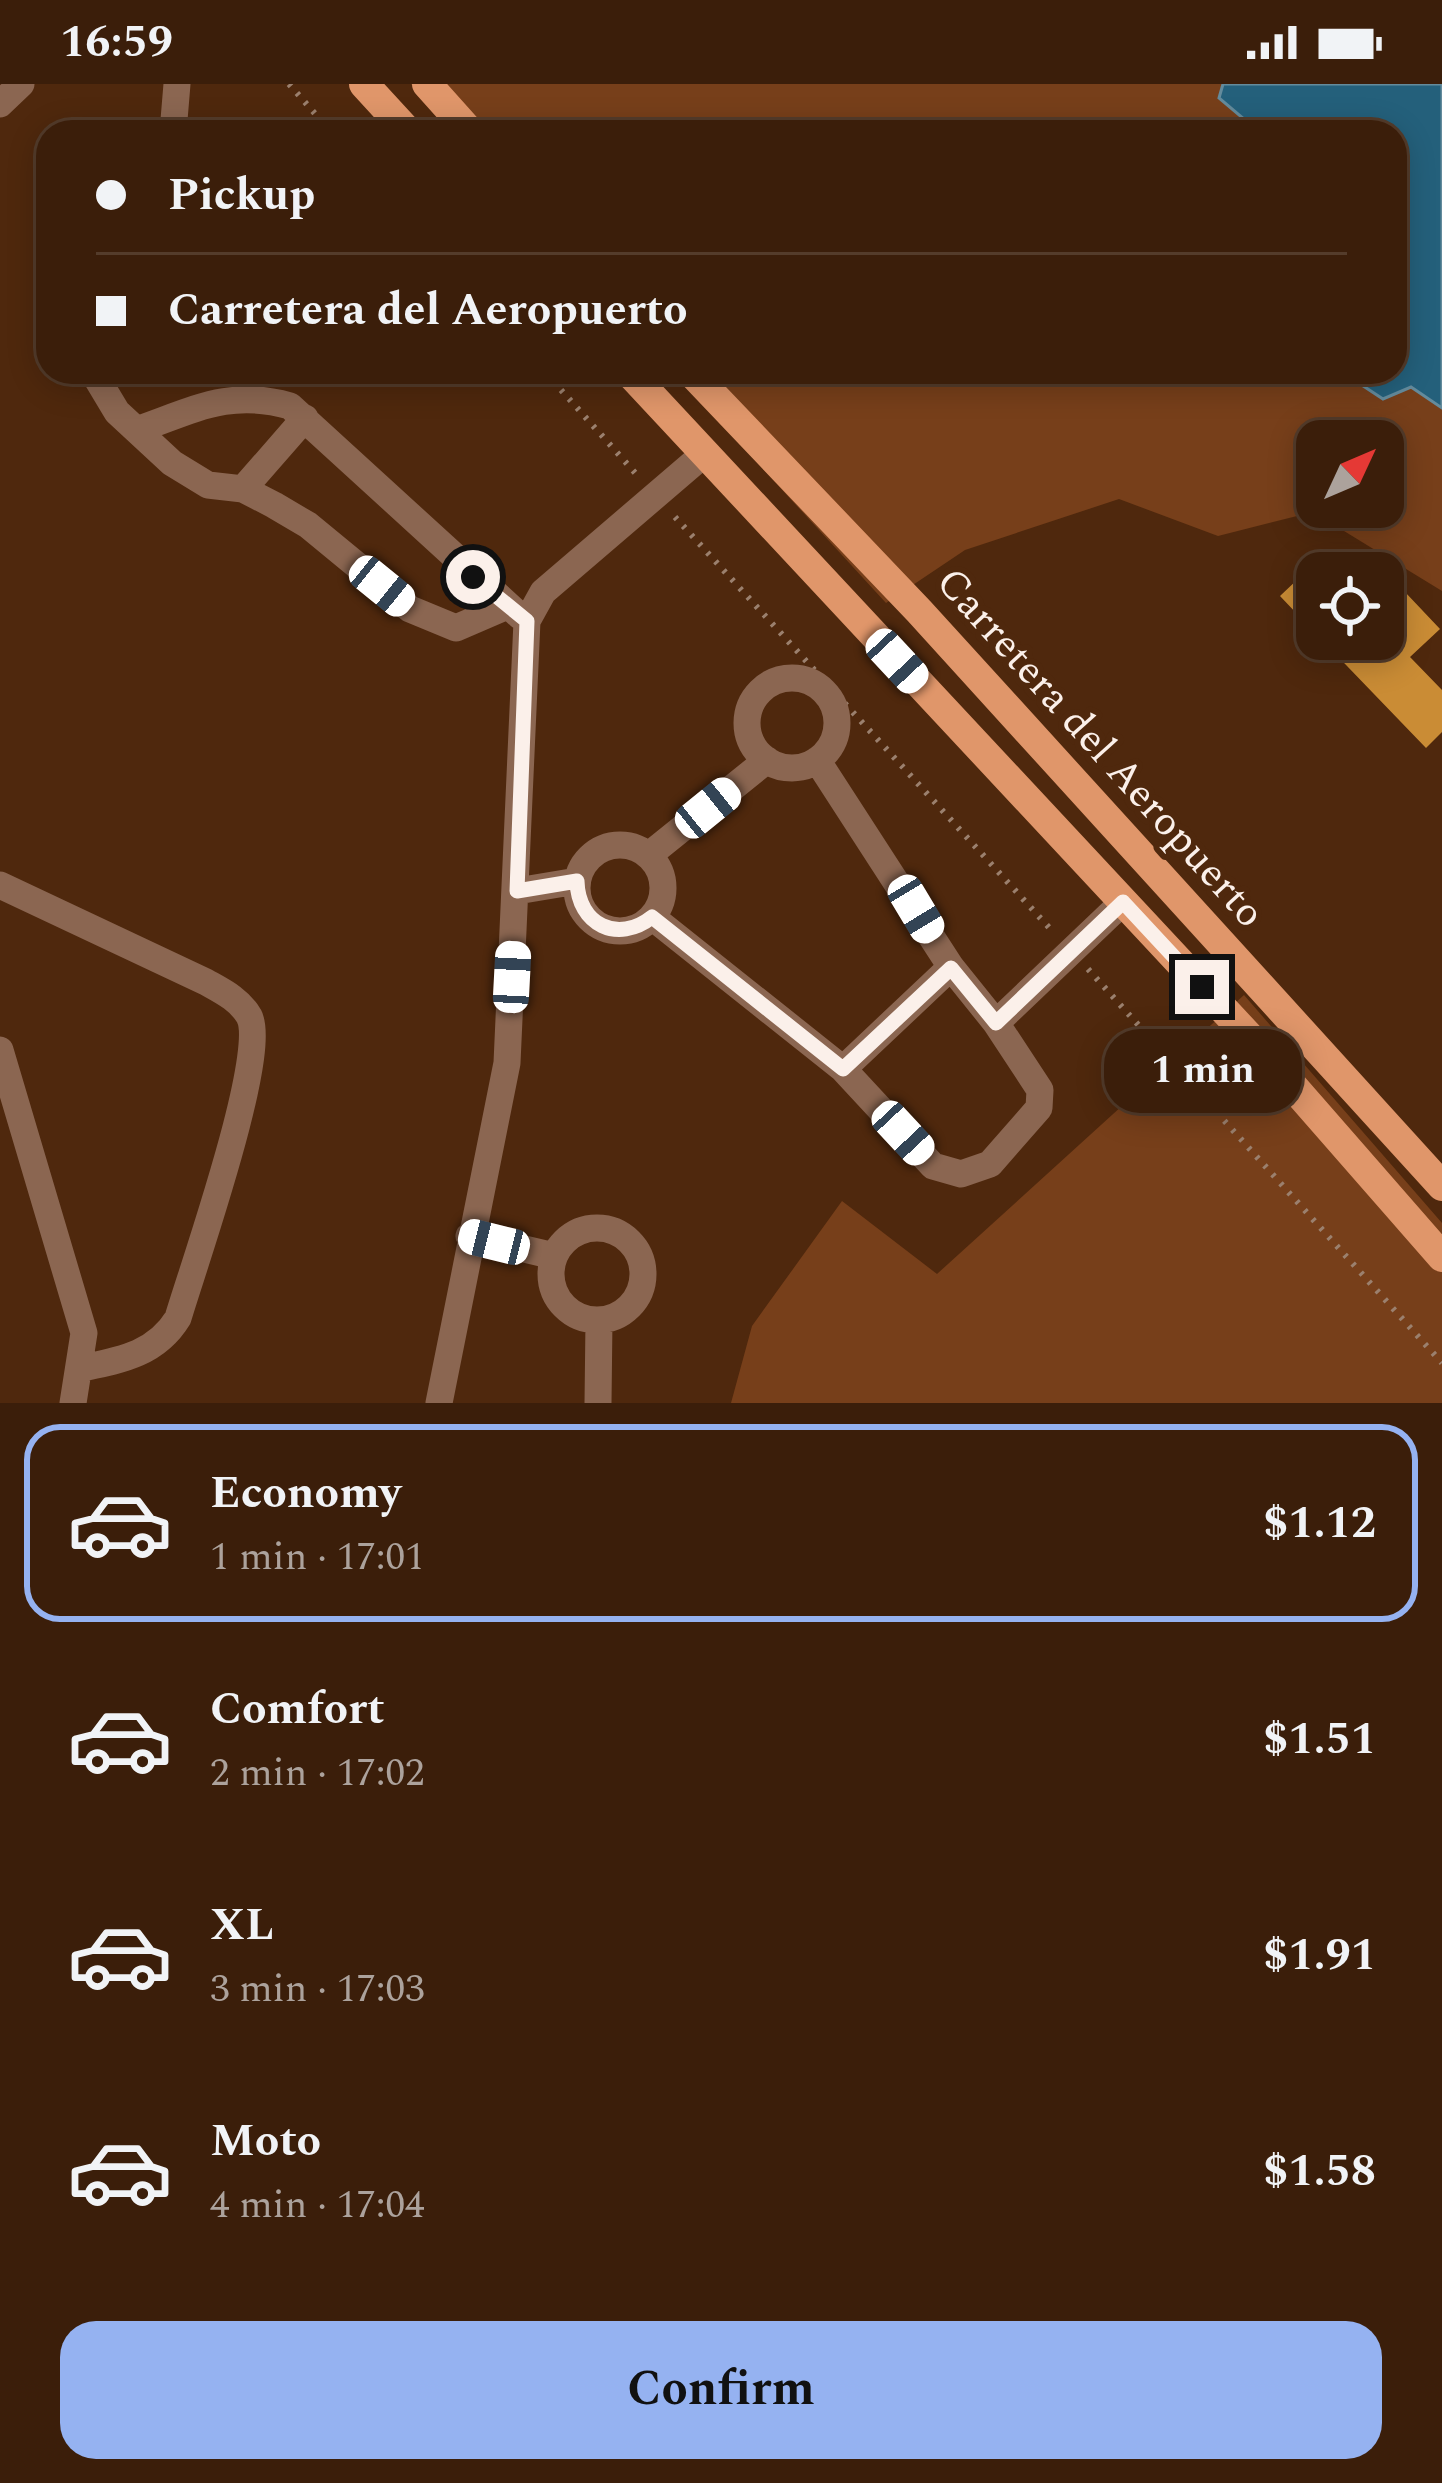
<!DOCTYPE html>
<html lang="en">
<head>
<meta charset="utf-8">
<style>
	body { margin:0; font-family:Spectral,serif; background:#422713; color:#f1f3f6; height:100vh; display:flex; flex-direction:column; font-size:45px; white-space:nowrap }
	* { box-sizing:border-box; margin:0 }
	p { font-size:39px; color:#aca29c }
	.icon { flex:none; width:66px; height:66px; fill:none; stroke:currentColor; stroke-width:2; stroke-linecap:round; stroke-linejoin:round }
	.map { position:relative; height:1319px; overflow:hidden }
	.sheet { display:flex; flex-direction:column; background:#3b1e0a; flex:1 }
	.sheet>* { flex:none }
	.top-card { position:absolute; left:36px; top:36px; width:1371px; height:264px; border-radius:36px; box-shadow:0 6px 30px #0003,0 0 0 3px #543c2b; display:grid; align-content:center; height:264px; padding:0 60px; background:#3b1e0a }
	.needle { width:78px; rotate:46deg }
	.buttons { position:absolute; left:1296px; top:336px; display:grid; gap:24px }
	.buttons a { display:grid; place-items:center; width:108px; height:108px; border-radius:24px; background:#3b1e0a; box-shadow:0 6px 30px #0003,0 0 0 3px #543c2b; font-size:60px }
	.end { position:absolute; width:54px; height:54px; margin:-27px; border:15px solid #fbf0ea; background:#111; box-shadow:0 0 0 6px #111 }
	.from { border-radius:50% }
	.bubble { position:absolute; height:84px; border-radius:36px; background:#3b1e0a; box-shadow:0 6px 30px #0003,0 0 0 3px #543c2b; font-size:39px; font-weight:700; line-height:84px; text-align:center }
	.car { position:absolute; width:36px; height:72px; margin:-36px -18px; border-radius:15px; box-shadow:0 0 9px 3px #0007; background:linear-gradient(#fff 24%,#345 0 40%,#fff 0 76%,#345 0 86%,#fff 0) }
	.top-card b { display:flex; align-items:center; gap:42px; height:114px; font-size:45px }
	.top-card b+b { border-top:3px solid #543c2b }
	.top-card i { width:30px; height:30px; background:#f1f3f6 }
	ul { padding:21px 0 0; list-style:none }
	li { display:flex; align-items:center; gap:36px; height:198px; margin:0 24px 18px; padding:0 36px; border:6px solid transparent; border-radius:36px }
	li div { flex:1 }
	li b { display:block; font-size:45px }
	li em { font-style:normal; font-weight:700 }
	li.selected { border-color:#95b2f1 }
	li>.icon { width:108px; height:108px; stroke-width:1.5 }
	.primary-button { display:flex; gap:24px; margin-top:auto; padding:24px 60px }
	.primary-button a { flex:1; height:138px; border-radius:36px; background:#95b2f1; color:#111; font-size:48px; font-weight:700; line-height:138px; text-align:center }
	.status { display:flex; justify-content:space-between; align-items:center; height:84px; padding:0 60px; background:#3b1e0a; direction:ltr }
	.status svg { height:33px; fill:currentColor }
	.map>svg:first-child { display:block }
	.green { fill:#773f1a; fill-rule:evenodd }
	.water { fill:#24607b; stroke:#648b9c; stroke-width:3 }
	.building { fill:#ca8c35 }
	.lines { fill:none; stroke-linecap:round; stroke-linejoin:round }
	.path { stroke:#9b806e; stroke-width:6; stroke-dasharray:3 9; stroke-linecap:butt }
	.minor { stroke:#8b6651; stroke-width:27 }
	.primary { stroke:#e0966a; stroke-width:30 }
	.route { stroke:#fbf0ea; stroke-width:15 }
	.labels { text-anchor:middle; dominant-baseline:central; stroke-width:12; stroke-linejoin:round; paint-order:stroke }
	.street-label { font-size:42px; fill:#fbf0ea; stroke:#4f280d }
</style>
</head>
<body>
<div class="status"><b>16:59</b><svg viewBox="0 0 49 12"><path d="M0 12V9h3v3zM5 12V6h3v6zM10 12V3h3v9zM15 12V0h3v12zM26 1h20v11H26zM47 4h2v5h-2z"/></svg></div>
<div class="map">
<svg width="1442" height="1319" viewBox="0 0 1442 1319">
	<rect width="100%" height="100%" fill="#4f280d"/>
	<path class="green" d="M411,0H1223L1219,14L1244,35L1247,48H455Z
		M674,288H1342L1383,315L1411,303L1442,324V507L1313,428L1218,452L1119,415L965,466L886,519ZM1317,357H1383V423H1317Z
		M1244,911L1442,1139V1319H731L752,1242L842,1117L937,1190Z"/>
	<path class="water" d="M1223,0H1442V324L1411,303L1383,315L1342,288H1395V48H1247L1244,35L1219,14Z"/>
	<path class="building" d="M1319,475L1333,489H1317V551L1280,512Z
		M1405,508L1440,545L1410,573L1442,606V648L1426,664L1321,555H1383V530Z"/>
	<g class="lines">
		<path class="path" d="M289,0L331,48
			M545,288L638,392
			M675,433L1054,849
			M1088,885L1442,1279"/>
		<path class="minor" d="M0,20L21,0
			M173,48L177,0
			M93,288L117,328L172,379L208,401L243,405L274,421L308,441L410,525L456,544L505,523
			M139,345C196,325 230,305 290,322L520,532
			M243,405L305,334
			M747 639a45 45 0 1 1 90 0a45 45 0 1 1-90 0Z
			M817,676L951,883L996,939
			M577 804a43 43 0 1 1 86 0a43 43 0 1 1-86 0Z
			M649,771L767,676
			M0,801L206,898C222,907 239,915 249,932C269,969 193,1183 178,1234C156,1270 121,1276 82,1284
			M517,807L577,797
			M652,833L843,985L933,1082L961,1090L990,1080L1039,1024L1040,1006L996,939L1123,818
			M0,966L84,1249L73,1319
			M843,985L951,883
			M551 1190a46 46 0 1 1 92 0a46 46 0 1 1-92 0Z
			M469,1152L554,1172
			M439,1319L507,979L527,537L543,508L704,370
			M598,1319L599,1236"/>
		<path class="primary" d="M364,0L408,48
			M427,0L470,48
			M629,288L1255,959L1442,1173
			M691,288L919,527L1442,1102"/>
	</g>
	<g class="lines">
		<path class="route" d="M473,493L527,537L517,807L577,797C578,841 618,860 652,833L843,985L951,884L996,939L1123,818L1202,903"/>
	</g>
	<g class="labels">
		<g class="street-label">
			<text transform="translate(1100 664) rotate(48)">Carretera del Aeropuerto</text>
		</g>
	</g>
</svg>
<div class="buttons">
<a><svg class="needle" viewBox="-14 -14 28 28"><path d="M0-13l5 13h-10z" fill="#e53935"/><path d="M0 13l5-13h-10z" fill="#aca29c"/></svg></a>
<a><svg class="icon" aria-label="locate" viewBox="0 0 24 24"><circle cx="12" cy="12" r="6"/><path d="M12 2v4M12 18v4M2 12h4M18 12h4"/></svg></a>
</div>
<i class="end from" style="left:473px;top:493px"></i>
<i class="end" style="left:1202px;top:903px"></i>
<div class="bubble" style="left:1104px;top:945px;width:198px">1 min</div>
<i class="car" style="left:382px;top:502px;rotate:129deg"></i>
<i class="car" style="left:897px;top:577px;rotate:137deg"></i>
<i class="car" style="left:708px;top:724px;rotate:51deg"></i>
<i class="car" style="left:916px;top:825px;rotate:149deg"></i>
<i class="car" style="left:512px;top:893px;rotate:3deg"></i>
<i class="car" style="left:903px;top:1049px;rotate:137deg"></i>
<i class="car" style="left:494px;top:1158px;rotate:284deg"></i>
<div class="top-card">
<b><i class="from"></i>Pickup</b>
<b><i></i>Carretera del Aeropuerto</b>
</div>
</div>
<section class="sheet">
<ul>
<li class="selected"><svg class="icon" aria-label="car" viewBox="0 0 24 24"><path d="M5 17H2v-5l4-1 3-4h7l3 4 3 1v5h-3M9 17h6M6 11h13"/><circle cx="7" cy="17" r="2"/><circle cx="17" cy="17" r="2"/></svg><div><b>Economy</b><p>1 min · 17:01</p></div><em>$1.12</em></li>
<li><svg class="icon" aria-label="car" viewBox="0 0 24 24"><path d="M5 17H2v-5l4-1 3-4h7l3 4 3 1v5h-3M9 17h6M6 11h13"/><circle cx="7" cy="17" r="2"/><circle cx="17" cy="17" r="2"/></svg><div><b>Comfort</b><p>2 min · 17:02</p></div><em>$1.51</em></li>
<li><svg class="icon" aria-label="car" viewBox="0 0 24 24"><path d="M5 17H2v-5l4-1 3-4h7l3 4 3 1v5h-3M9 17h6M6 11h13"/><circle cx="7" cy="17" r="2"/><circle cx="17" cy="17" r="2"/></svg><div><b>XL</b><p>3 min · 17:03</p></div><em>$1.91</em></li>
<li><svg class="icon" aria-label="car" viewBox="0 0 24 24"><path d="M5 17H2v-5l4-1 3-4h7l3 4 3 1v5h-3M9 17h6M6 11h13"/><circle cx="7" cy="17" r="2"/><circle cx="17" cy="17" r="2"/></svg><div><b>Moto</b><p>4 min · 17:04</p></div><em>$1.58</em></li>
</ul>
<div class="primary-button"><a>Confirm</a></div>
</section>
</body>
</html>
